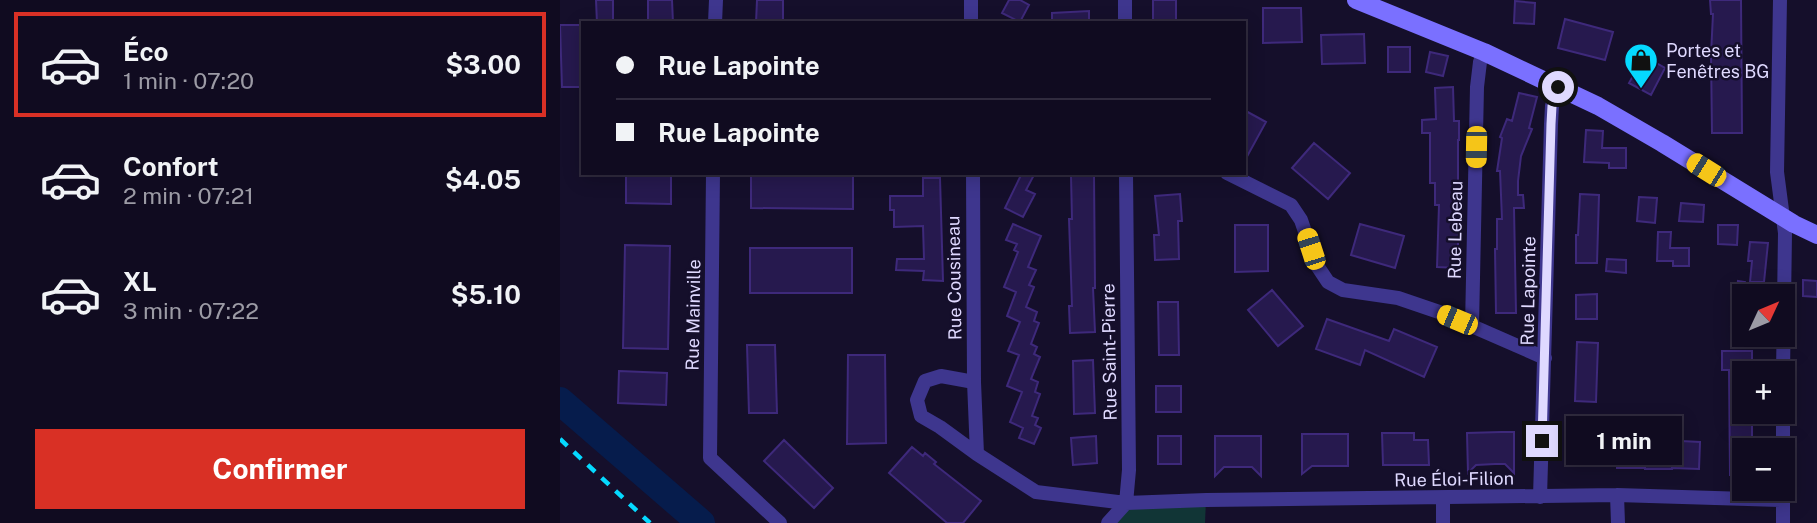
<!DOCTYPE html>
<html lang="fr">
<head>
<meta charset="utf-8">
<style>
	body { margin:0; font-family:"Public Sans",sans-serif; background:#1e192d; color:#f1f3f6; height:100vh; display:flex; flex-direction:column; font-size:26px; white-space:nowrap }
	* { box-sizing:border-box; margin:0 }
	p { font-size:23px; color:#9c9ba5 }
	.icon { flex:none; width:38px; height:38px; fill:none; stroke:currentColor; stroke-width:2; stroke-linecap:round; stroke-linejoin:round }
	.map { position:relative; flex:1; overflow:hidden }
	.sheet { display:flex; flex-direction:column; background:#100b20; width:560px }
	.sheet>* { flex:none }
	.top-card { position:absolute; left:21px; top:21px; width:665px; height:154px; border-radius:0px; box-shadow:0 4px 18px #0003,0 0 0 2px #302b3e; display:grid; align-content:center; height:154px; padding:0 35px; background:#100b20 }
	.needle { width:46px; rotate:46deg }
	.fabs { position:absolute; left:1172px; top:284px; display:grid; gap:14px }
	.fabs a { display:grid; place-items:center; width:63px; height:63px; border-radius:0px; background:#100b20; box-shadow:0 4px 18px #0003,0 0 0 2px #302b3e; font-size:35px }
	.end { position:absolute; width:32px; height:32px; margin:-16px; border:9px solid #dfd9ff; background:#111; box-shadow:0 0 0 4px #111 }
	.from { border-radius:50% }
	.bubble { position:absolute; height:49px; border-radius:0px; background:#100b20; box-shadow:0 4px 18px #0003,0 0 0 2px #302b3e; font-size:23px; font-weight:700; line-height:49px; text-align:center }
	.car { position:absolute; width:21px; height:42px; margin:-21px -10px; border-radius:9px; box-shadow:0 0 5px 2px #0007; background:linear-gradient(#f5c518 24%,#345 0 40%,#f5c518 0 76%,#345 0 86%,#f5c518 0) }
	.top-card b { display:flex; align-items:center; gap:24px; height:66px; font-size:26px }
	.top-card b+b { border-top:2px solid #302b3e }
	.top-card i { width:18px; height:18px; background:#f1f3f6 }
	ul { padding:12px 0 0; list-style:none }
	li { display:flex; align-items:center; gap:21px; height:105px; margin:0 14px 10px; padding:0 21px; border:4px solid transparent; border-radius:0px }
	li div { flex:1 }
	li b { display:block; font-size:26px }
	li em { font-style:normal; font-weight:700 }
	li.current { border-color:#d93025 }
	li>.icon { width:63px; height:63px; stroke-width:1.5 }
	.primary-button { display:flex; gap:14px; margin-top:auto; padding:14px 35px }
	.primary-button a { flex:1; height:80px; border-radius:0px; background:#d93025; color:#fff; font-size:28px; font-weight:700; line-height:80px; text-align:center }
	main { display:flex; flex:1; min-height:0 }
	.map>svg:first-child { display:block }
	.green { fill:#113536 }
	.lines { fill:none; stroke-linecap:round; stroke-linejoin:round }
	.river { stroke:#061c4c; stroke-width:28 }
	.building { fill:#26194e; stroke:#3e297b; stroke-width:2 }
	.street { stroke:#3e368e; stroke-width:14 }
	.secondary { stroke:#7a70ff; stroke-width:18 }
	.rail { stroke:#05d9ff; stroke-width:4.5; stroke-dasharray:10 9; stroke-linecap:butt }
	.route { stroke:#dfd9ff; stroke-width:9 }
	.labels { text-anchor:middle; dominant-baseline:central; stroke-width:5; stroke-linejoin:round; paint-order:stroke }
	.poi-label { font-size:18px; fill:#dfd9ff; stroke:#150f2b; text-anchor:start }
	.street-label { font-size:18px; fill:#dfd9ff; stroke:#150f2b }
</style>
</head>
<body>
<main>
<section class="sheet">
<ul>
<li class="current"><svg class="icon" aria-label="car" viewBox="0 0 24 24"><path d="M5 17H2v-5l4-1 3-4h7l3 4 3 1v5h-3M9 17h6M6 11h13"/><circle cx="7" cy="17" r="2"/><circle cx="17" cy="17" r="2"/></svg><div><b>Éco</b><p>1 min · 07:20</p></div><em>$3.00</em></li>
<li><svg class="icon" aria-label="car" viewBox="0 0 24 24"><path d="M5 17H2v-5l4-1 3-4h7l3 4 3 1v5h-3M9 17h6M6 11h13"/><circle cx="7" cy="17" r="2"/><circle cx="17" cy="17" r="2"/></svg><div><b>Confort</b><p>2 min · 07:21</p></div><em>$4.05</em></li>
<li><svg class="icon" aria-label="car" viewBox="0 0 24 24"><path d="M5 17H2v-5l4-1 3-4h7l3 4 3 1v5h-3M9 17h6M6 11h13"/><circle cx="7" cy="17" r="2"/><circle cx="17" cy="17" r="2"/></svg><div><b>XL</b><p>3 min · 07:22</p></div><em>$5.10</em></li>
</ul>
<div class="primary-button"><a>Confirmer</a></div>
</section>
<div class="map">
<svg width="1257" height="523" viewBox="0 0 1257 523">
	<rect width="100%" height="100%" fill="#150f2b"/>
	<path class="green" d="M646,500L645,523H548L566,503Z"/>
	<g class="lines">
		<path class="river" d="M0,401L141,523"/>
	</g>
	<path class="building" d="M36,0H53V23H37Z
		M88,0H112L113,23H88Z
		M197,0H223V23H196Z
		M449,0H460L469,5L460,22L442,13Z
		M593,0H616V23H593Z
		M1150,0H1181L1182,133H1152L1151,55L1153,14H1151Z
		M955,1L975,3L974,24L954,23Z
		M703,8H741L742,42L703,43Z
		M529,11V23H492V13Z
		M1005,19L1053,32L1045,60L998,48Z
		M0,25H20L23,87H2Z
		M804,34L805,63L762,64L761,35Z
		M828,47H850V72H828Z
		M870,52L888,56L883,76L866,72Z
		M1084,56L1105,68L1091,95L1069,83Z
		M893,87L894,121H899V140H898V268L877,267L879,205H875V183H870V133H862V120L876,119L875,88Z
		M959,93L977,97L969,128L972,129L961,156L958,181V195H963L964,208H954L956,313H936L935,249H937V219H942L940,171H937L942,138L940,137L947,119L952,121Z
		M684,110L706,122L684,162Z
		M1026,130L1043,131L1042,148H1066V168H1049V163L1024,162Z
		M754,143L790,173L768,199L732,168Z
		M66,173H111V204L66,203Z
		M191,173H293V209L191,208Z
		M462,173H475L466,190L475,194L463,217L445,208Z
		M534,175L535,288H533L535,332L510,333L509,306H512L509,219H512L511,176Z
		M363,178H380L383,281L363,280L364,271L336,270L337,259H364L363,226L334,227V210H330V196H363Z
		M620,194L622,221H618L619,259L595,260L594,235H599L595,196Z
		M1020,194L1039,195L1037,263H1016V235H1018Z
		M1079,197L1097,198L1095,223L1077,221Z
		M1121,203L1144,205L1143,222L1119,221Z
		M453,224L481,236L468,267L476,270L469,285L474,287L466,307L477,312L474,321L479,323L471,344L477,347L474,354L480,357L471,379L478,382L475,392L480,394L472,416L478,418L475,425L481,428L474,444L459,438L463,428L450,422L462,392L447,386L459,355L448,351L460,322L447,316L456,292L444,287L458,252L454,250L457,244L446,240Z
		M800,224L844,236L835,268L791,255Z
		M675,225H708V271L675,272Z
		M1158,225H1178L1177,245L1158,244Z
		M1098,232H1111L1110,248H1129V266H1113V261H1097Z
		M1190,242L1208,243L1204,282H1190L1192,261H1188Z
		M65,245L110,246L108,349L63,348Z
		M190,248H292V293H190Z
		M1047,259L1066,260V273L1046,271Z
		M1243,280L1257,281V297L1243,296Z
		M1178,281L1185,282V329L1171,326Z
		M712,290L743,326L718,346L688,310Z
		M1037,294V319H1016V295Z
		M598,302H618L619,355H599Z
		M767,319L829,341L834,329L877,347L864,377L805,350L800,365L756,349Z
		M1017,342L1038,343L1036,402L1015,401Z
		M187,345H215L217,413H189Z
		M1162,351H1192V371L1185,370V411H1192V447H1185V475H1170L1169,370H1162Z
		M288,355H325L326,443L287,444Z
		M533,360L535,413L514,414L513,361Z
		M59,371L107,373L106,405L58,403Z
		M596,386H621V412H596Z
		M941,432H954V473L945,464H935L916,465L908,473L907,433Z
		M822,433H854V440H868L869,465H823Z
		M742,434H788V466H752L742,474Z
		M536,436L537,463L513,465L511,438Z
		M598,436H621V464H598Z
		M655,436H701V476L692,467H664L655,476Z
		M1027,436H1040V440H1075V443L1120,442L1121,441L1140,442L1139,469L1112,468V469H1085V468H1057V465L1018,464V441H1027Z
		M224,440L273,488L254,508L204,461Z
		M352,447L363,456L365,453L376,462L374,464L421,501L403,523H387L329,473Z"/>
	<g class="lines">
		<path class="street" d="M411,0V23
			M565,0V23
			M1220,0L1217,172L1225,233L1223,373
			M155,23L156,0
			M153,173L150,458L220,523
			M413,173L414,382L417,454L476,492L566,503L646,500L1057,495L1222,500
			M667,173L731,205L741,220L756,264L768,282L783,290L838,298L882,313L985,358
			M912,326L917,87L920,62L924,52
			M414,382L381,376L365,381L357,400L361,416L380,427L417,454
			M1223,450V411
			M1223,488V523
			M1057,495L1058,523
			M980,497L991,124L992,106L998,87
			M548,523L566,503L569,470L566,173
			M883,523V498"/>
		<path class="secondary" d="M796,0L924,52L1038,106L1102,143L1234,224L1257,235"/>
		<path class="rail" d="M0,439L90,523"/>
	</g>
	<g class="lines">
		<path class="route" d="M982,441L991,124L992,106L998,87"/>
	</g>
	<defs>
		<g id="shop-pin" transform="scale(1.75)"><path d="M0 17L-7.5 6A9.5 9.5 0 1 1 7.5 6Z" fill="#05d9ff" stroke="#150f2b"/><path d="M-5-2.5h2.3a2.7 3.5 0 0 1 5.4 0H5L5.5 6h-11ZM-1.5-2.5h3a1.5 2.3 0 0 0-3 0Z" fill="#111"/></g>
	</defs>
	<g fill-rule="evenodd">
		<use href="#shop-pin" x="1081" y="60"/>
	</g>
	<g class="labels">
		<g class="poi-label">
			<text x="1106" y="50">Portes et<tspan x="1106" dy="21">Fenêtres BG</tspan></text>
		</g>
		<g class="street-label">
			<text transform="translate(895 230) rotate(-89)">Rue Lebeau</text>
			<text transform="translate(394 278) rotate(-91)">Rue Cousineau</text>
			<text transform="translate(968 291) rotate(-89)">Rue Lapointe</text>
			<text transform="translate(133 315) rotate(-89)">Rue Mainville</text>
			<text transform="translate(549 352) rotate(-91)">Rue Saint-Pierre</text>
			<text transform="translate(894 479) rotate(-1)">Rue Éloi-Filion</text>
		</g>
	</g>
</svg>
<div class="fabs">
<a><svg class="needle" viewBox="-14 -14 28 28"><path d="M0-13l5 13h-10z" fill="#e53935"/><path d="M0 13l5-13h-10z" fill="#9c9ba5"/></svg></a>
<a>+</a>
<a>−</a>
</div>
<i class="end from" style="left:998px;top:87px"></i>
<i class="end" style="left:982px;top:441px"></i>
<div class="bubble" style="left:1006px;top:416px;width:116px">1 min</div>
<i class="car" style="left:916px;top:147px;rotate:181deg"></i>
<i class="car" style="left:1146px;top:170px;rotate:302deg"></i>
<i class="car" style="left:751px;top:249px;rotate:342deg"></i>
<i class="car" style="left:897px;top:320px;rotate:293deg"></i>
<div class="top-card">
<b><i class="from"></i>Rue Lapointe</b>
<b><i></i>Rue Lapointe</b>
</div>
</div>
</main>
</body>
</html>
